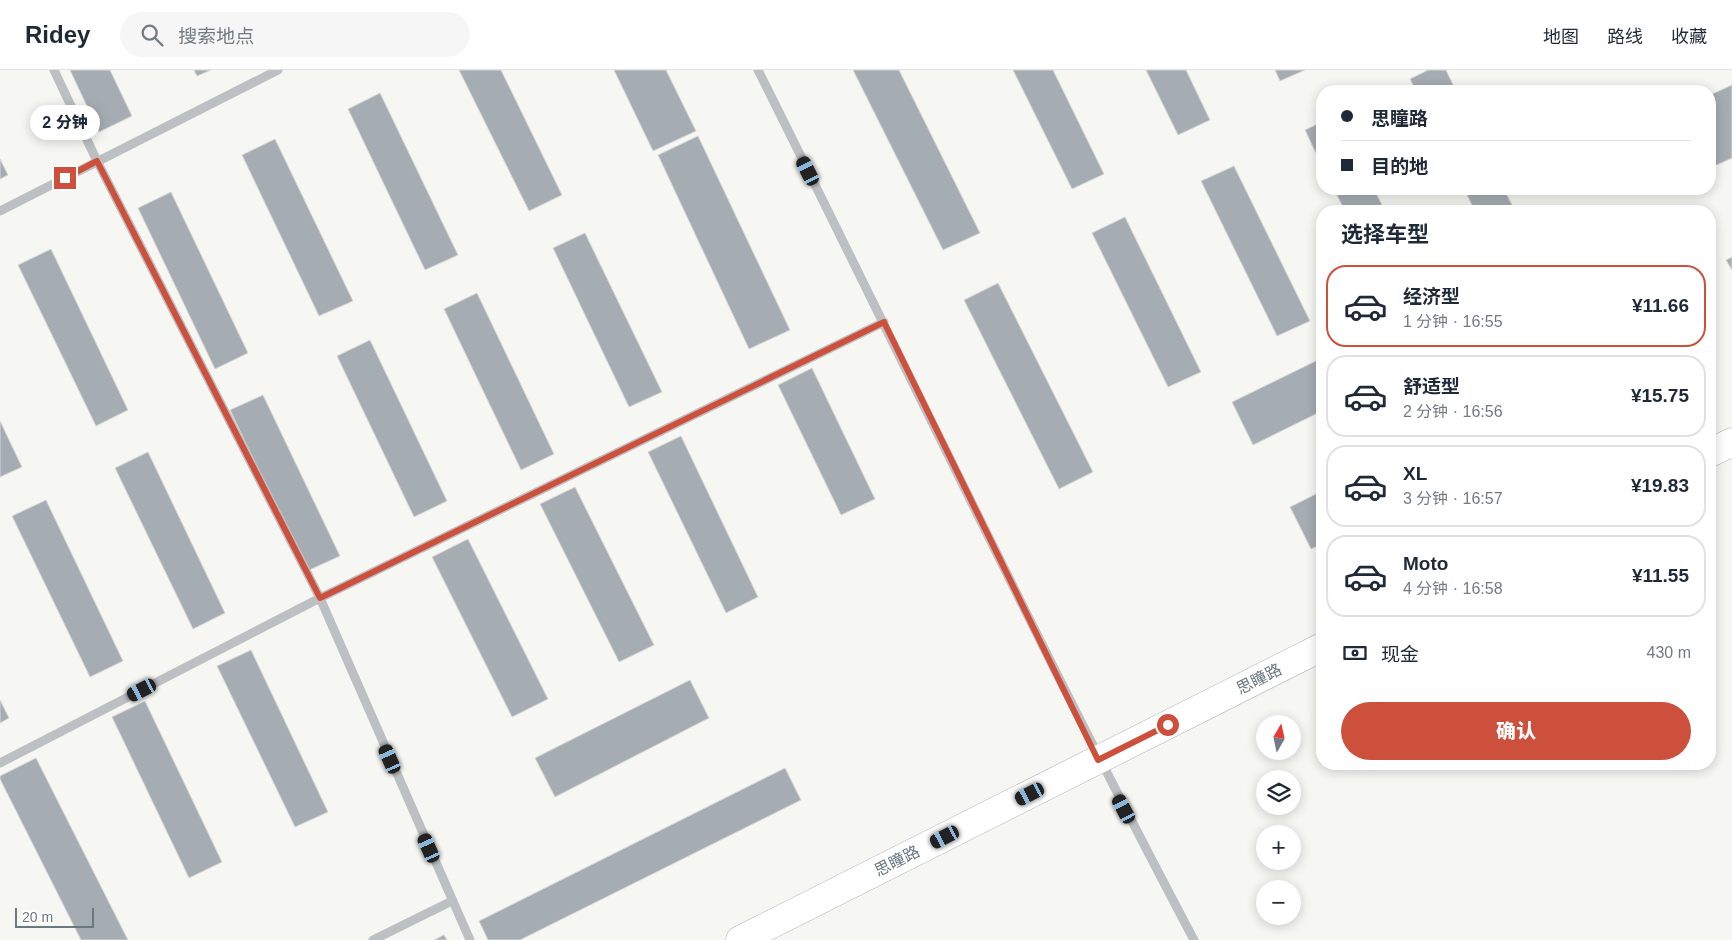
<!DOCTYPE html>
<html lang="zh">
<head>
<meta charset="utf-8">
<style>
	body { margin:0; font-family:Helvetica,"Noto Sans SC",sans-serif; background:#f6f6f7; color:#1f2937; height:100vh; display:flex; flex-direction:column; font-size:19px; white-space:nowrap }
	* { box-sizing:border-box; margin:0 }
	p { font-size:16px; color:#747a83 }
	.icon { flex:none; width:28px; height:28px; fill:none; stroke:currentColor; stroke-width:2; stroke-linecap:round; stroke-linejoin:round }
	.map { position:relative; flex:1; overflow:hidden }
	.drawer { position:absolute; left:1316px; top:135px; width:400px; height:565px; display:flex; flex-direction:column; background:#fff; border-radius:20px; box-shadow:0 2px 12px #0003 }
	.drawer>* { flex:none }
	.top-card { position:absolute; left:1316px; top:15px; width:400px; height:110px; border-radius:20px; box-shadow:0 2px 12px #0003; display:grid; align-content:center; height:110px; padding:0 25px; background:#fff }
	.needle { width:32px; rotate:9deg }
	.controls { position:absolute; left:1256px; top:645px; display:grid; gap:10px }
	.controls a { display:grid; place-items:center; width:45px; height:45px; border-radius:50%; background:#fff; box-shadow:0 2px 12px #0003; font-size:25px }
	.scale { position:absolute; left:15px; bottom:12px; width:79px; box-sizing:border-box; padding-left:5px; border:2px solid #697881; border-top:0; font-size:14px; line-height:18px; white-space:nowrap; color:#697881; -webkit-text-stroke:4px #fff; paint-order:stroke }
	.end { position:absolute; width:22px; height:22px; margin:-11px; border:6px solid #cd503c; background:#fff; box-shadow:0 0 0 2px #fff }
	.from { border-radius:50% }
	.bubble { position:absolute; height:35px; border-radius:18px; background:#fff; box-shadow:0 2px 12px #0003; font-size:16px; font-weight:800; line-height:35px; text-align:center }
	.car { position:absolute; width:15px; height:30px; margin:-15px -8px; border-radius:6px; box-shadow:0 0 4px 1px #0007; background:linear-gradient(#222 24%,#8ab4d8 0 40%,#222 0 76%,#8ab4d8 0 86%,#222 0) }
	.top-card b { display:flex; align-items:center; gap:18px; height:48px; font-size:19px }
	.top-card b+b { border-top:1px solid #e0e1e3 }
	.top-card i { width:12px; height:12px; background:#1f2937 }
	ul { padding:0; list-style:none }
	li { display:flex; align-items:center; gap:15px; height:82px; margin:0 10px 8px; padding:0 15px; border:2px solid #e0e1e3; border-radius:20px }
	li div { flex:1 }
	li b { display:block; font-size:19px }
	li em { font-style:normal; font-weight:800 }
	li.selected { border-color:#cd503c }
	li>.icon { width:45px; height:45px; stroke-width:1.5 }
	h2 { padding:0 25px; font-size:22px; line-height:60px }
	.pay { display:flex; align-items:center; gap:12px; height:55px; padding:0 25px; font-size:19px }
	.pay p { margin-inline-start:auto }
	.button { display:flex; gap:10px; margin-top:auto; padding:10px 25px }
	.button a { flex:1; height:58px; border-radius:30px; background:#cd503c; color:#fff; font-size:20px; font-weight:800; line-height:58px; text-align:center }
	header { display:flex; align-items:center; gap:30px; box-sizing:border-box; height:70px; padding:0 25px; background:#fff; border-bottom:1px solid #e0e1e3 }
	header strong { font-size:24px }
	nav { display:flex; gap:28px; margin-inline-start:auto; font-size:18px }
	.search { width:350px; height:45px; background:#f6f6f7; display:flex; align-items:center; gap:12px; box-sizing:border-box; padding:0 18px; border-radius:28px; color:#747a83; font-size:19px }
	.map>svg:first-child { display:block }
	.building { fill:#a6adb2; stroke:#d8d7d6 }
	.lines { fill:none; stroke-linecap:round; stroke-linejoin:round }
	.major-casing { stroke:#b0b5b7; stroke-width:29 }
	.minor { stroke:#bcc0c3; stroke-width:9 }
	.major { stroke:#fff; stroke-width:28 }
	.route { stroke:#cd503c; stroke-width:6 }
	.labels { text-anchor:middle; dominant-baseline:central; stroke-width:5; stroke-linejoin:round; paint-order:stroke }
	.street-label { font-size:16px; fill:#697881; stroke:#fff }
</style>
</head>
<body>
<header>
<strong>Ridey</strong>
<div class="search"><svg class="icon" aria-label="search" viewBox="0 0 24 24"><circle cx="10" cy="10" r="6"/><path d="M15 15l6 6"/></svg>搜索地点</div>
<nav><a>地图</a><a>路线</a><a>收藏</a></nav>
</header>
<div class="map">
<svg width="1732" height="870" viewBox="0 0 1732 870">
	<rect width="100%" height="100%" fill="#f6f6f3"/>
	<path class="building" d="M70,0H110L132,46L99,62Z
		M194,0H211L197,6Z
		M459,0H501L562,125L529,141Z
		M614,0H666L696,61L653,81Z
		M853,0H899L980,163L943,180Z
		M1013,0H1053L1104,104L1072,119Z
		M1146,0H1186L1210,50L1178,65Z
		M1275,0H1305L1280,11Z
		M1428,0H1446L1456,21H1416L1410,9Z
		M1732,15V88L1710,98V25Z
		M380,23L458,185L425,200L348,39Z
		M1322,52V96L1305,60Z
		M698,66L790,260L749,279L658,85Z
		M275,69L353,231L319,246L242,85Z
		M0,89L8,105L0,109Z
		M1234,96L1310,251L1277,266L1201,111Z
		M1334,119H1374L1385,141H1345Z
		M1464,119H1504L1515,141H1475Z
		M171,122L248,283L215,299L138,138Z
		M1125,147L1201,302L1168,317L1092,163Z
		M585,163L662,322L629,337L553,178Z
		M51,179L128,340L96,356L18,195Z
		M1732,187V200L1726,190Z
		M998,213L1093,402L1059,419L964,230Z
		M477,223L554,384L521,400L444,239Z
		M370,270L447,431L414,447L337,286Z
		M1322,288V341L1253,375L1232,332Z
		M812,298L875,429L841,445L778,315Z
		M263,325L340,486L307,501L230,340Z
		M0,351L22,397L0,407Z
		M681,366L758,527L726,543L648,382Z
		M148,382L225,543L193,559L115,398Z
		M575,417L654,575L619,592L540,434Z
		M1322,421V474L1311,479L1290,437Z
		M46,430L123,591L90,607L12,446Z
		M468,469L548,629L512,647L432,487Z
		M251,580L328,742L295,757L217,596Z
		M690,610L709,648L555,727L535,688Z
		M0,630L9,648L0,653Z
		M145,631L222,792L189,808L112,647Z
		M36,688L128,870H81L0,709V706Z
		M785,698L801,730L520,870H488L479,851Z
		M444,865L447,870H434Z"/>
	<g class="lines">
		<g class="major-casing">
			<path id="major" d="M1710,383L1732,372
				M740,870L1322,577"/>
		</g>
		<path class="minor" d="M54,0L97,91L320,528L470,870
			M758,0C903,290 1042,583 1194,870
			M0,141L278,0
			M0,693L320,528L884,252
			M373,870L452,831"/>
		<use href="#major" class="major"/>
	</g>
	<g class="lines">
		<path class="route" d="M65,108L97,91L320,528L884,252L1098,690L1168,655"/>
	</g>
	<g class="labels">
		<g class="street-label">
			<text transform="translate(1259 609) rotate(-27)">思瞳路</text>
			<text transform="translate(897 791) rotate(-27)">思瞳路</text>
		</g>
	</g>
</svg>
<div class="controls">
<a><svg class="needle" viewBox="-14 -14 28 28"><path d="M0-13l5 13h-10z" fill="#e53935"/><path d="M0 13l5-13h-10z" fill="#747a83"/></svg></a>
<a><svg class="icon" aria-label="layers" viewBox="0 0 24 24"><path d="M12 4l9 5-9 5-9-5zM3 14l9 5 9-5"/></svg></a>
<a>+</a>
<a>−</a>
</div>
<div class="scale">20 m</div>
<i class="end from" style="left:1168px;top:655px"></i>
<i class="end" style="left:65px;top:108px"></i>
<div class="bubble" style="left:30px;top:35px;width:70px">2 分钟</div>
<i class="car" style="left:808px;top:101px;rotate:333deg"></i>
<i class="car" style="left:142px;top:620px;rotate:243deg"></i>
<i class="car" style="left:390px;top:689px;rotate:336deg"></i>
<i class="car" style="left:1030px;top:724px;rotate:243deg"></i>
<i class="car" style="left:1124px;top:739px;rotate:332deg"></i>
<i class="car" style="left:945px;top:767px;rotate:243deg"></i>
<i class="car" style="left:429px;top:778px;rotate:336deg"></i>
<div class="top-card">
<b><i class="from"></i>思瞳路</b>
<b><i></i>目的地</b>
</div>
<section class="drawer">
<h2>选择车型</h2>
<ul>
<li class="selected"><svg class="icon" aria-label="car" viewBox="0 0 24 24"><path d="M5 17H2v-5l4-1 3-4h7l3 4 3 1v5h-3M9 17h6M6 11h13"/><circle cx="7" cy="17" r="2"/><circle cx="17" cy="17" r="2"/></svg><div><b>经济型</b><p>1 分钟 · 16:55</p></div><em>¥11.66</em></li>
<li><svg class="icon" aria-label="car" viewBox="0 0 24 24"><path d="M5 17H2v-5l4-1 3-4h7l3 4 3 1v5h-3M9 17h6M6 11h13"/><circle cx="7" cy="17" r="2"/><circle cx="17" cy="17" r="2"/></svg><div><b>舒适型</b><p>2 分钟 · 16:56</p></div><em>¥15.75</em></li>
<li><svg class="icon" aria-label="car" viewBox="0 0 24 24"><path d="M5 17H2v-5l4-1 3-4h7l3 4 3 1v5h-3M9 17h6M6 11h13"/><circle cx="7" cy="17" r="2"/><circle cx="17" cy="17" r="2"/></svg><div><b>XL</b><p>3 分钟 · 16:57</p></div><em>¥19.83</em></li>
<li><svg class="icon" aria-label="car" viewBox="0 0 24 24"><path d="M5 17H2v-5l4-1 3-4h7l3 4 3 1v5h-3M9 17h6M6 11h13"/><circle cx="7" cy="17" r="2"/><circle cx="17" cy="17" r="2"/></svg><div><b>Moto</b><p>4 分钟 · 16:58</p></div><em>¥11.55</em></li>
</ul>
<div class="pay"><svg class="icon" aria-label="cash" viewBox="0 0 24 24"><path d="M3 7h18v10H3z"/><circle cx="12" cy="12" r="2"/></svg>现金<p>430 m</p></div>
<div class="button"><a>确认</a></div>
</section>
</div>
</body>
</html>
